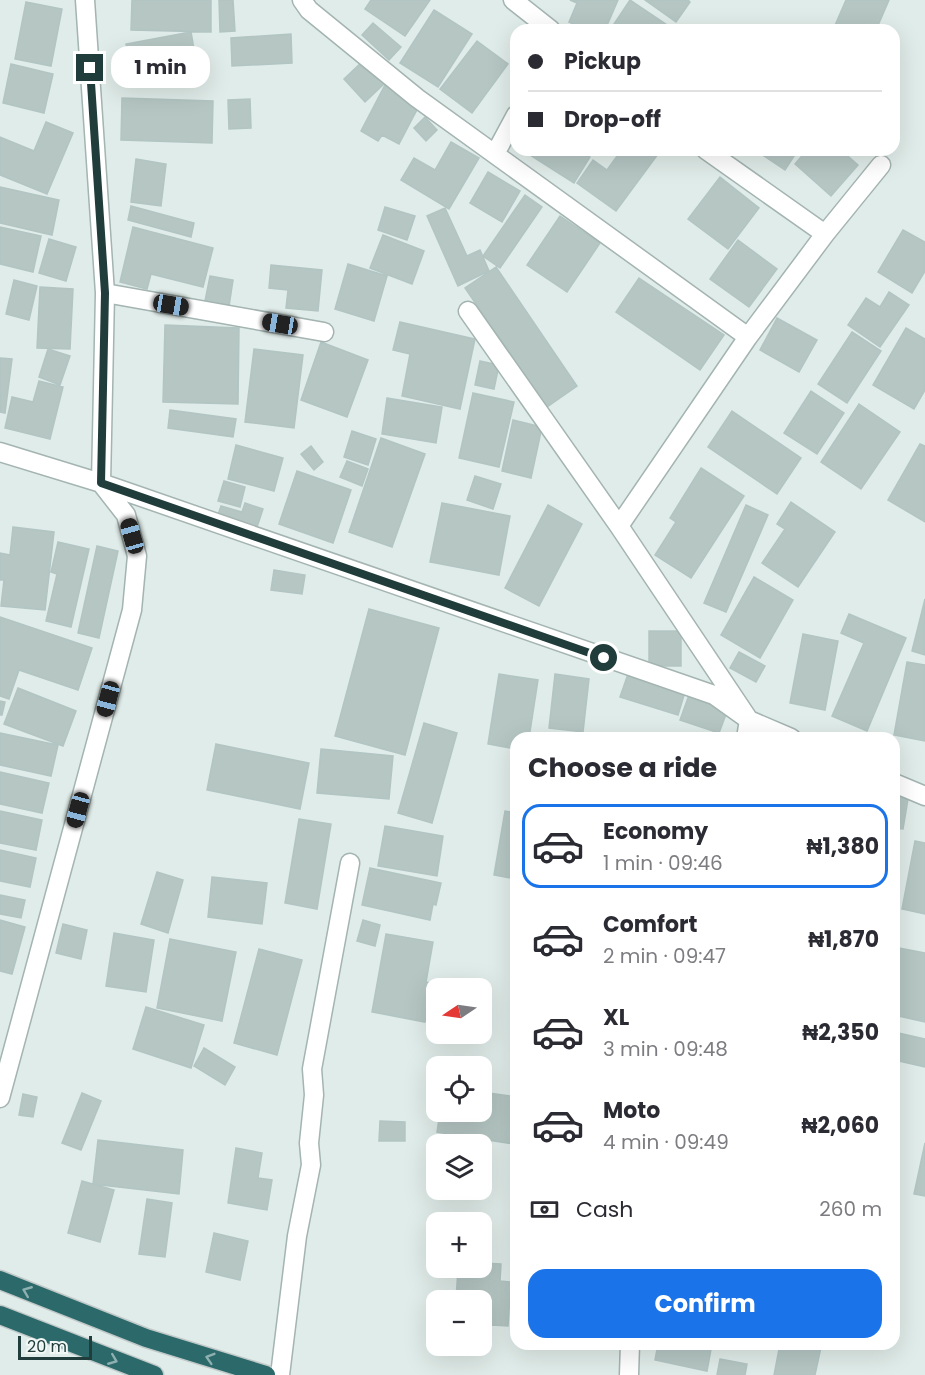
<!DOCTYPE html>
<html lang="en">
<head>
<meta charset="utf-8">
<style>
	body { margin:0; font-family:Poppins,sans-serif; background:#f2f2f3; color:#2b2b33; height:100vh; display:flex; flex-direction:column; font-size:22px; white-space:nowrap }
	* { box-sizing:border-box; margin:0 }
	p { font-size:20px; color:#7c7c81 }
	.icon { flex:none; width:33px; height:33px; fill:none; stroke:currentColor; stroke-width:2; stroke-linecap:round; stroke-linejoin:round }
	.map { position:relative; flex:1; overflow:hidden }
	.panel { position:absolute; left:510px; top:732px; width:390px; height:618px; display:flex; flex-direction:column; background:#fff; border-radius:18px; box-shadow:0 6px 24px #0002 }
	.panel>* { flex:none }
	.banner { position:absolute; left:510px; top:24px; width:390px; height:132px; border-radius:18px; box-shadow:0 6px 24px #0002; display:grid; align-content:center; height:132px; padding:0 18px; background:#fff }
	.needle { width:39px; rotate:257deg }
	.fabs { position:absolute; left:426px; top:978px; display:grid; gap:12px }
	.fabs a { display:grid; place-items:center; width:66px; height:66px; border-radius:12px; background:#fff; box-shadow:0 6px 24px #0002; font-size:30px }
	.scale { position:absolute; left:18px; bottom:15px; width:74px; box-sizing:border-box; padding-left:6px; border:3px solid #203d3b; border-top:0; font-size:16px; line-height:21px; white-space:nowrap; color:#203d3b; -webkit-text-stroke:4px #f1f8f6; paint-order:stroke }
	.end { position:absolute; width:27px; height:27px; margin:-14px; border:8px solid #203d3b; background:#fff; box-shadow:0 0 0 3px #fff }
	.from { border-radius:50% }
	.bubble { position:absolute; height:42px; border-radius:18px; background:#fff; box-shadow:0 6px 24px #0002; font-size:20px; font-weight:700; line-height:42px; text-align:center }
	.car { position:absolute; width:18px; height:36px; margin:-18px -9px; border-radius:8px; box-shadow:0 0 4px 2px #0007; background:linear-gradient(#222 24%,#8ab4d8 0 40%,#222 0 76%,#8ab4d8 0 86%,#222 0) }
	.banner b { display:flex; align-items:center; gap:21px; height:57px; font-size:22px }
	.banner b+b { border-top:2px solid #e1e1e2 }
	.banner i { width:15px; height:15px; background:#2b2b33 }
	ul { padding:0; list-style:none }
	li { display:flex; align-items:center; gap:18px; height:84px; margin:0 12px 9px; padding:0 6px; border:3px solid transparent; border-radius:18px }
	li div { flex:1 }
	li b { display:block; font-size:22px }
	li em { font-style:normal; font-weight:700 }
	li.active { border-color:#1a73e8 }
	li>.icon { width:54px; height:54px; stroke-width:1.5 }
	h2 { padding:0 18px; font-size:27px; line-height:72px }
	.pay { display:flex; align-items:center; gap:15px; height:66px; padding:0 18px; font-size:22px }
	.pay p { margin-inline-start:auto }
	.cta { display:flex; gap:12px; margin-top:auto; padding:12px 18px }
	.cta a { flex:1; height:69px; border-radius:18px; background:#1a73e8; color:#fff; font-size:24px; font-weight:700; line-height:69px; text-align:center }
	.map>svg:first-child { display:block }
	.building { fill:#b5c6c3; stroke:#b2c5c2; stroke-width:1.5 }
	.lines { fill:none; stroke-linecap:round; stroke-linejoin:round }
	.minor-casing { stroke:#a3b4b1; stroke-width:21 }
	.highway-casing { stroke:#c1c9c8; stroke-width:21 }
	.minor { stroke:#fff; stroke-width:18 }
	.highway { stroke:#2b696a; stroke-width:18 }
	.oneway { stroke:#8eb0b0 }
	.route { stroke:#203d3b; stroke-width:8 }
</style>
</head>
<body>
<div class="map">
<svg width="925" height="1375" viewBox="0 0 925 1375">
	<rect width="100%" height="100%" fill="#e0ece9"/>
	<path class="building" d="M132,0H211V32L131,30Z
		M219,0H233L235,31L220,32Z
		M371,0H430L405,36L365,9Z
		M570,0H618L605,30H587L569,22L577,3Z
		M630,0L673,29V30H610Z
		M645,0H688L690,2L676,22Z
		M846,0H889L876,30H833Z
		M26,2L62,9L51,66L15,59Z
		M434,10L472,34L438,87L400,63Z
		M373,23L401,47L389,60L362,35Z
		M191,32L198,73L133,84L126,44Z
		M291,34L292,63L232,66L231,38Z
		M477,41L508,64L472,113L440,89Z
		M364,60L385,83L365,102L344,79Z
		M11,64L53,74L44,113L3,103Z
		M386,83L421,102L399,144L382,135L378,141L361,131Z
		M122,98L213,101L212,143L121,140Z
		M250,99L251,128L229,129L228,100Z
		M425,117L437,130L426,141L414,128Z
		M46,122L73,133L47,194L0,175V137L34,151Z
		M451,142L479,158L449,209L401,180L414,158L435,170Z
		M533,150H579L590,157L574,183L530,155Z
		M617,150H661L616,211L577,183L593,160L607,170L620,152Z
		M755,150H798L785,170Z
		M807,150H841L858,165L831,196L795,164Z
		M136,159L166,164L161,206L131,202Z
		M488,172L520,191L502,222L470,203Z
		M720,177L759,208L728,249L688,219Z
		M0,187L59,200L52,235L0,223Z
		M525,195L542,207L500,268L483,256Z
		M131,206L194,223L191,237L128,220Z
		M385,207L415,216L407,240L378,230Z
		M445,208L467,256L480,250L489,271L458,286L427,216Z
		M560,216L600,243L567,292L527,265Z
		M0,227L41,236L33,272L0,264Z
		M133,227L213,248L203,287L151,274L147,289L120,282Z
		M903,230L925,242V271L912,293L878,272Z
		M383,235L424,251L412,284L370,268Z
		M49,239L76,247L66,281L39,273Z
		M738,240L777,269L749,307L710,279Z
		M348,264L387,276L374,321L335,309Z
		M271,265L322,270L318,311L286,308L288,290L269,288Z
		M496,267L577,386L547,407L465,288Z
		M210,276L233,280L229,306L205,301Z
		M639,278L724,335L700,370L616,312Z
		M14,280L37,286L29,320L6,314Z
		M40,287L73,289L70,349L37,348Z
		M889,292L909,305L880,347L848,325L866,298L880,307Z
		M777,318L817,340L799,372L760,350Z
		M400,322L475,339L460,409L402,396L410,354L393,350Z
		M165,325L239,328L238,404L163,402Z
		M906,328L925,339V390L914,409L873,385Z
		M852,332L881,351L847,403L818,384Z
		M321,342L368,360L347,417L301,400Z
		M48,349L70,356L60,385L39,377Z
		M254,349L303,355L294,428L245,422Z
		M0,358L12,359L5,413L0,412Z
		M480,361L499,365L494,389L475,385Z
		M39,381L63,387L50,439L5,428L12,397L33,402Z
		M811,391L844,413L817,454L784,433Z
		M473,393L514,402L499,467L459,458Z
		M387,398L442,407L436,443L382,434Z
		M859,404L900,432L861,489L821,462Z
		M170,410L236,419L233,437L168,428Z
		M732,411L801,458L777,494L708,447Z
		M513,420L542,427L531,478L502,471Z
		M352,431L376,439L368,465L344,457Z
		M381,438L425,454L392,547L349,532Z
		M920,444L925,446V522L888,500Z
		M236,445L283,458L274,491L228,479Z
		M311,446L323,462L314,470L301,454Z
		M347,461L368,469L362,486L340,477Z
		M701,468L744,496L691,578L655,555L676,522L670,518Z
		M297,471L351,490L333,543L279,524Z
		M475,476L501,484L493,509L467,500Z
		M224,481L245,487L240,507L218,501Z
		M791,502L835,532L798,587L762,563L785,529L777,524Z
		M245,503L263,509L257,527L218,515L221,506L242,512Z
		M442,503L510,516L499,575L430,562Z
		M548,505L582,524L539,606L505,588Z
		M746,505L768,515L726,612L704,603Z
		M13,527L54,532L45,610L1,606L4,580H0V553L10,555Z
		M58,542L89,549L71,627L46,621L57,574L51,572Z
		M97,546L118,551L99,638L78,633Z
		M274,570L305,575L302,594L271,590Z
		M754,577L793,600L760,658L721,635Z
		M925,599V655L912,651Z
		M369,609L439,628L405,755L335,736Z
		M849,614L906,638L867,731L832,716L864,643L841,633Z
		M0,617L92,648L78,690L19,670L9,699L0,696Z
		M649,631H681V666H649Z
		M803,634L838,641L825,710L790,703Z
		M739,652L765,666L756,682L730,668Z
		M907,662L925,665V741L894,735Z
		M499,674L538,680L529,738H516V749L488,744Z
		M555,674L589,679L583,732L549,728Z
		M628,674L685,692L678,715L620,697Z
		M18,688L76,711L63,746L4,724Z
		M689,695L728,709L719,733L680,720Z
		M0,701L5,702L2,715H0Z
		M424,723L457,733L432,823L398,813Z
		M0,733L58,745L51,776L0,765Z
		M216,744L309,763L300,809L207,790Z
		M321,749L393,756L389,799L317,793Z
		M0,772L49,783L42,813L0,804Z
		M894,796L908,799L903,829L894,828Z
		M0,811L42,820L36,850L0,843Z
		M505,811L516,813V879L494,875Z
		M299,819L331,824L317,909L285,903Z
		M385,826L443,836L437,876L378,866Z
		M915,841L925,843V914L902,909Z
		M0,850L36,858L30,887L0,881Z
		M370,868L441,883L436,905L433,904L430,920L362,905Z
		M157,872L183,880L168,933L141,924Z
		M212,877L267,883L262,924L208,917Z
		M0,895L25,900L21,918L0,914Z
		M0,920L25,927L12,974L0,971Z
		M363,920L380,925L375,946L357,941Z
		M63,924L87,930L81,959L56,953Z
		M114,933L154,940L146,992L106,986Z
		M386,934L433,942L426,982L431,983L425,1022L372,1012Z
		M170,939L236,952L222,1021L157,1008Z
		M894,947L925,953V1022L894,1015Z
		M259,949L302,960L277,1055L234,1043Z
		M146,1007L204,1025L191,1068L133,1049Z
		M894,1032L925,1039V1067L894,1060Z
		M204,1048L235,1067L225,1085L194,1066Z
		M482,1092L516,1097V1142L514,1144L437,1132L440,1112H482Z
		M82,1093L101,1101L81,1150L62,1143Z
		M23,1094L37,1097L33,1117L19,1115Z
		M380,1121L405,1122V1141H379Z
		M98,1140L183,1150L179,1194L93,1184Z
		M925,1143V1196L914,1194Z
		M236,1148L262,1153L258,1178L272,1180L267,1210L228,1203Z
		M82,1181L114,1190L100,1242L68,1233Z
		M147,1199L172,1203L165,1257L139,1254Z
		M214,1233L248,1241L240,1280L206,1272Z
		M482,1263L501,1264L500,1281L511,1282L508,1326L491,1325L490,1341H482V1300H456L458,1268H482Z
		M658,1344H712L707,1371L655,1360Z
		M780,1344H804L821,1347L815,1375H774Z
		M720,1359L747,1364L745,1375H717Z"/>
	<g class="lines">
		<g class="minor-casing">
			<path id="minor" d="M302,0L309,10L417,98L748,337
				M513,0L551,30
				M706,150L825,234
				M495,154L516,115
				M105,293L324,332
				M468,311L619,526L749,720L746,738
				M0,452L101,483L714,695L749,720L791,738
				M619,526L748,337L825,234L881,165
				M894,783L925,796
				M0,1098L132,610L137,556L126,515L101,483L105,293L85,0
				M280,1375L297,1236L311,1165L309,1143L314,1095L312,1069L350,863
				M629,1375L630,1344"/>
		</g>
		<g class="highway-casing">
			<path id="highway" d="M0,1280L146,1338L266,1375
				M0,1315L154,1375"/>
		</g>
		<use href="#minor" class="minor"/>
		<use href="#highway" class="highway"/>
	</g>
	<defs><path id="oneway-chevron" d="M-2-3.5L2.5 0L-2 3.5" fill="none" stroke-width="1.6" stroke-linecap="round" stroke-linejoin="round" transform="scale(1.5)"/></defs>
	<g class="oneway">
		<use href="#oneway-chevron" transform="translate(27 1291) rotate(-158)"/>
		<use href="#oneway-chevron" transform="translate(210 1358) rotate(-163)"/>
		<use href="#oneway-chevron" transform="translate(113 1360) rotate(22)"/>
	</g>
	<g class="lines">
		<path class="route" d="M90,68L105,293L101,483L604,658"/>
	</g>
</svg>
<div class="fabs">
<a><svg class="needle" viewBox="-14 -14 28 28"><path d="M0-13l5 13h-10z" fill="#e53935"/><path d="M0 13l5-13h-10z" fill="#7c7c81"/></svg></a>
<a><svg class="icon" aria-label="locate" viewBox="0 0 24 24"><circle cx="12" cy="12" r="6"/><path d="M12 2v4M12 18v4M2 12h4M18 12h4"/></svg></a>
<a><svg class="icon" aria-label="layers" viewBox="0 0 24 24"><path d="M12 4l9 5-9 5-9-5zM3 14l9 5 9-5"/></svg></a>
<a>+</a>
<a>−</a>
</div>
<div class="scale">20 m</div>
<i class="end from" style="left:604px;top:658px"></i>
<i class="end" style="left:90px;top:68px"></i>
<div class="bubble" style="left:111px;top:46px;width:99px">1 min</div>
<i class="car" style="left:171px;top:305px;rotate:100deg"></i>
<i class="car" style="left:280px;top:324px;rotate:280deg"></i>
<i class="car" style="left:132px;top:536px;rotate:344deg"></i>
<i class="car" style="left:108px;top:699px;rotate:195deg"></i>
<i class="car" style="left:78px;top:810px;rotate:195deg"></i>
<div class="banner">
<b><i class="from"></i>Pickup</b>
<b><i></i>Drop-off</b>
</div>
<section class="panel">
<h2>Choose a ride</h2>
<ul>
<li class="active"><svg class="icon" aria-label="car" viewBox="0 0 24 24"><path d="M5 17H2v-5l4-1 3-4h7l3 4 3 1v5h-3M9 17h6M6 11h13"/><circle cx="7" cy="17" r="2"/><circle cx="17" cy="17" r="2"/></svg><div><b>Economy</b><p>1 min · 09:46</p></div><em>₦1,380</em></li>
<li><svg class="icon" aria-label="car" viewBox="0 0 24 24"><path d="M5 17H2v-5l4-1 3-4h7l3 4 3 1v5h-3M9 17h6M6 11h13"/><circle cx="7" cy="17" r="2"/><circle cx="17" cy="17" r="2"/></svg><div><b>Comfort</b><p>2 min · 09:47</p></div><em>₦1,870</em></li>
<li><svg class="icon" aria-label="car" viewBox="0 0 24 24"><path d="M5 17H2v-5l4-1 3-4h7l3 4 3 1v5h-3M9 17h6M6 11h13"/><circle cx="7" cy="17" r="2"/><circle cx="17" cy="17" r="2"/></svg><div><b>XL</b><p>3 min · 09:48</p></div><em>₦2,350</em></li>
<li><svg class="icon" aria-label="car" viewBox="0 0 24 24"><path d="M5 17H2v-5l4-1 3-4h7l3 4 3 1v5h-3M9 17h6M6 11h13"/><circle cx="7" cy="17" r="2"/><circle cx="17" cy="17" r="2"/></svg><div><b>Moto</b><p>4 min · 09:49</p></div><em>₦2,060</em></li>
</ul>
<div class="pay"><svg class="icon" aria-label="cash" viewBox="0 0 24 24"><path d="M3 7h18v10H3z"/><circle cx="12" cy="12" r="2"/></svg>Cash<p>260 m</p></div>
<div class="cta"><a>Confirm</a></div>
</section>
</div>
</body>
</html>
